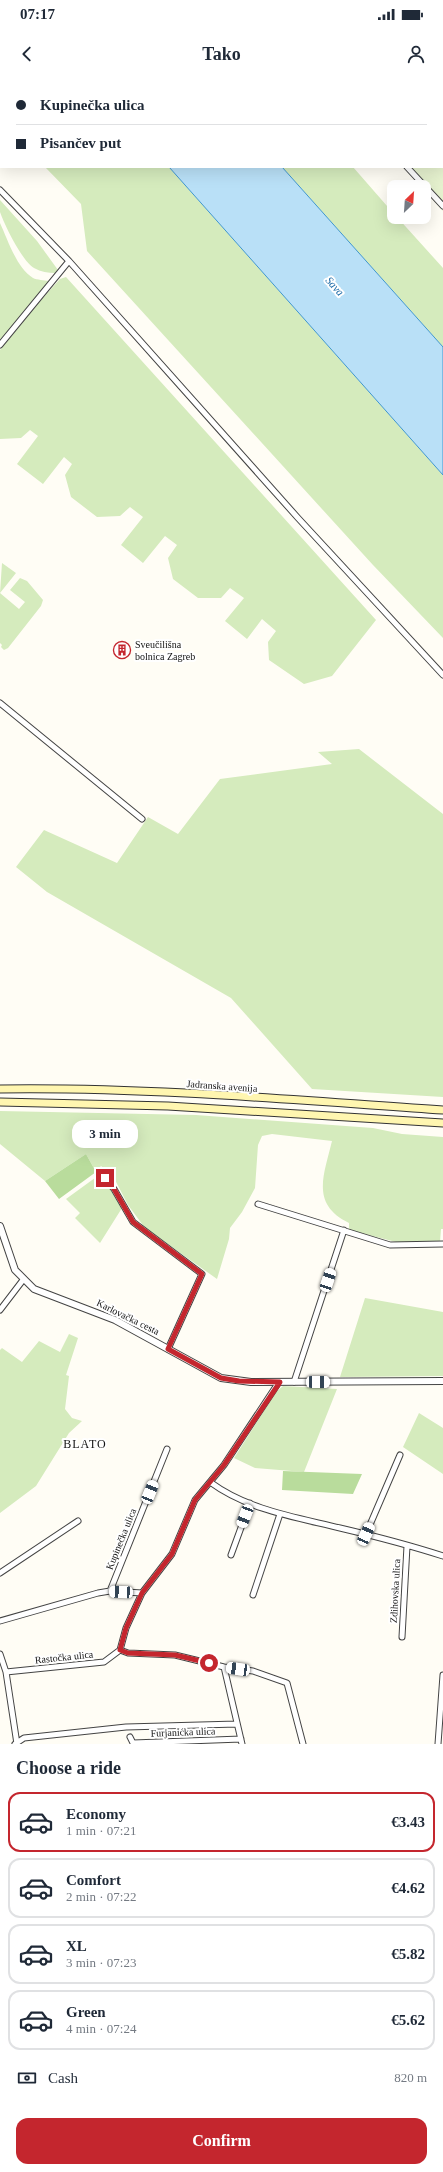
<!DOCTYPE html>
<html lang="en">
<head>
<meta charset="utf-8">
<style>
	body { margin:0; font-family:Georgia,serif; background:#f2f2f3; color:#1f2937; height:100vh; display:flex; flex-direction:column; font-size:15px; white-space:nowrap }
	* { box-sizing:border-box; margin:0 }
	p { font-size:13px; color:#747a83 }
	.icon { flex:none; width:22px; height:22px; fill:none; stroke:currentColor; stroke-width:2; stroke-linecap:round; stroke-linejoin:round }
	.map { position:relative; height:1664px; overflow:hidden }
	.panel { display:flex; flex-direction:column; background:#fff; flex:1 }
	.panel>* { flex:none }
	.hud { position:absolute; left:0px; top:0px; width:443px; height:88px; box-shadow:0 4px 16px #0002; display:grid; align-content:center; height:88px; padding:0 16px; background:#fff }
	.needle { width:26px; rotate:25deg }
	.controls { position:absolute; left:387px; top:100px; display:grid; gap:8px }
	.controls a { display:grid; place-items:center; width:44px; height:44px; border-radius:8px; background:#fff; box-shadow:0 4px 16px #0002; font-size:20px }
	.end { position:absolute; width:18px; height:18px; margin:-9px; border:5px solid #c4262e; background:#fff; box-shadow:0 0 0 2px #fff }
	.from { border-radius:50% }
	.bubble { position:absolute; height:28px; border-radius:12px; background:#fff; box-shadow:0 4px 16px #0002; font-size:13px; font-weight:700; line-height:28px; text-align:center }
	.car { position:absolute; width:12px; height:24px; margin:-12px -6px; border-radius:5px; box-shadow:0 0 3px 1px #0007; background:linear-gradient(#fff 24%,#345 0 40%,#fff 0 76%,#345 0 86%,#fff 0) }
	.hud b { display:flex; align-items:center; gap:14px; height:38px; font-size:15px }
	.hud b+b { border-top:1px solid #e0e1e3 }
	.hud i { width:10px; height:10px; background:#1f2937 }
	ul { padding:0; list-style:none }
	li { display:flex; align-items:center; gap:12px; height:60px; margin:0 8px 6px; padding:0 8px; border:2px solid #e0e1e3; border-radius:12px }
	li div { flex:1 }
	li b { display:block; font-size:15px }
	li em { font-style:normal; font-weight:700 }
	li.active { border-color:#c4262e }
	li>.icon { width:36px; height:36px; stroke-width:1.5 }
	h2 { padding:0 16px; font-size:18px; line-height:48px }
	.pay { display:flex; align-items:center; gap:10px; height:44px; padding:0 16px; font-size:15px }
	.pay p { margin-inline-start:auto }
	.action { display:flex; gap:8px; margin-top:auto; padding:8px 16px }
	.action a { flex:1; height:46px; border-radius:12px; background:#c4262e; color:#fff; font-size:16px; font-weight:700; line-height:46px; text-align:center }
	.status { display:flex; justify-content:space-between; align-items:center; height:28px; padding:0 20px; background:#fff; direction:ltr }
	.status svg { height:11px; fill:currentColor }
	header { display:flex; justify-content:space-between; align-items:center; height:52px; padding:0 16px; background:#fff; font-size:18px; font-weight:700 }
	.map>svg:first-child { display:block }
	.green { fill:#d5ebbd }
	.forest { fill:#b9dc9c }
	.pitch { fill:#e6f2cf }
	.water { fill:#b9e0f7; stroke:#3f96cf }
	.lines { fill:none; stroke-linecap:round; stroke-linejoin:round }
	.minor-casing { stroke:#444; stroke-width:7 }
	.tertiary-casing { stroke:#444; stroke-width:8 }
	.secondary-casing { stroke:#333; stroke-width:9 }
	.minor { stroke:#fff; stroke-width:5 }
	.tertiary { stroke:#fff; stroke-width:6 }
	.secondary { stroke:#fff6b0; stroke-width:7 }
	.route { stroke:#c4262e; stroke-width:5 }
	.labels { text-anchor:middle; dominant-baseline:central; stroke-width:4; stroke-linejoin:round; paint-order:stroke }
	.poi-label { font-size:10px; fill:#111; stroke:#fff; text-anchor:start }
	.street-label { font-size:10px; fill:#111; stroke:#fff }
	.water-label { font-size:11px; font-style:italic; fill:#1768a6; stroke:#fff }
	.quarter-label { font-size:12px; letter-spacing:1px; fill:#111; stroke:#fff }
</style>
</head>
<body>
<div class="status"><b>07:17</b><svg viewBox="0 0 49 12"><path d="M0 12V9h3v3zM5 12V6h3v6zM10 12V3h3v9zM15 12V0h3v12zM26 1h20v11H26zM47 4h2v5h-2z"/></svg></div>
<header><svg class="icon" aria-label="back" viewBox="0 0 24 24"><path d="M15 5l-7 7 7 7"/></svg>Tako<svg class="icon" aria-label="person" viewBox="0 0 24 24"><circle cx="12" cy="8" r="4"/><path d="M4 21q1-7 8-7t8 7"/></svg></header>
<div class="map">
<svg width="443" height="1664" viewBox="0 0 443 1664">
	<rect width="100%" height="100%" fill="#fffdf5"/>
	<path class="green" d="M0,0H82L83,1H1V33Z
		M203,0H277L278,1H204Z
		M45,87H169L443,395V558L373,485L87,171L81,124Z
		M282,87H353L394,134V137H397L443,188V267Z
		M0,120L37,161L58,190L55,193C48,193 41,192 34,188C22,181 5,146 0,132C0,129 0,124 0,120Z
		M0,143C8,160 16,187 33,198C37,200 44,200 49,201L0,262Z
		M66,197L376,540L332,596L304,604L269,580L268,562L276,551L262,539L247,559L225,541L244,518L230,508L221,518H198L173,499L168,478L177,465L165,456L143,483L121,465L143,437L130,427L120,436L97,437L71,417L65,395L72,384L64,377L43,404L17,384L38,356L30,350L21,358L0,359V270L41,220L60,199Z
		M2,483L16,493L0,513Z
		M20,498L27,501L43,520L41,526L8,568L4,570L1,567L2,565L0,563V513L19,529L25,522L10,510Z
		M359,669L443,734V1017L312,1009L231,918L47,812L16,787L44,750L117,783L148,737L178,754L220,699L332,684L318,672Z
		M0,1031L196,1035L373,1048L402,1054L443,1057V1149H441L440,1162L400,1163L349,1150V1143C310,1124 324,1095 332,1061L272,1054L262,1056L258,1065L255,1108L242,1132L230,1148L229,1159L217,1199L145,1148L128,1125L114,1098L101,1086L96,1092L86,1074L45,1101L0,1064Z
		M99,1095L109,1106L122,1128L100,1163L75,1138L80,1133L66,1119Z
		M365,1218L443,1232V1296L340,1297Z
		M69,1254L78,1258L66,1295L69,1296L65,1329L72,1338L82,1341L69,1353L36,1406L0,1433V1270L2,1268L22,1282L39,1261L60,1272Z
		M283,1306L337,1309L304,1392L255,1388L234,1378L276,1312Z
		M419,1333L443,1348V1394L403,1367Z"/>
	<path class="forest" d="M86,1074L96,1092L59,1119L45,1101Z
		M283,1391L362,1394L353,1414L282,1410Z"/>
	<path class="pitch" d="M326,0H443V131L424,110V107H422L404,87H442V1Z"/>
	<path class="water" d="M82,0H203L204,1H83Z
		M169,87H282L443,267V395Z"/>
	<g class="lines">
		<g class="minor-casing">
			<path id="minor" d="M329,0L330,1
				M407,87L443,126
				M0,110L69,181L298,438L443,595
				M0,265L69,181
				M0,623L142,739
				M99,1092L114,1109L133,1142L202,1194L168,1269
				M258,1124L390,1165L443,1164
				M0,1230L23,1200
				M279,1302L224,1385L195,1420L172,1474L142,1513L126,1548L120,1570L128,1573L175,1575L224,1587L253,1591L287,1603L303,1664
				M294,1302L344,1150
				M210,1402C248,1430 295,1437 340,1448C374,1456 409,1465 443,1476
				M366,1454L400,1375
				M231,1475L250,1423
				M0,1493L78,1441
				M110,1511L167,1369
				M253,1515L280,1434
				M0,1541L98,1513L110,1511L142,1513
				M402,1557L407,1466
				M0,1574L6,1592L17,1664
				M224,1587L242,1664
				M6,1592L104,1582L120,1570
				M130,1657L133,1663L241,1659
				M15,1664L24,1658L126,1647L237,1644
				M438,1664L443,1595"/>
		</g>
		<g class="tertiary-casing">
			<path id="tertiary" d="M0,1146L15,1190L34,1209L115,1240L221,1298L251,1302L443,1301"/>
		</g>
		<g class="secondary-casing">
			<path id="secondary" d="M0,1009C148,1007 296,1020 443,1030
				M0,1022L168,1026L443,1043"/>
		</g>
		<use href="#minor" class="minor"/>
		<use href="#tertiary" class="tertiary"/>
		<use href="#secondary" class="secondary"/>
	</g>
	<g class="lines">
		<path class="route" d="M105,1098L114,1109L133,1142L202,1194L168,1269L221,1298L239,1301L280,1302L224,1385L195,1420L172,1474L142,1513L126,1548L120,1570L128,1573L175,1575L209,1583"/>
	</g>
	<defs>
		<g id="building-ring" transform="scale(0.9)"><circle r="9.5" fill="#fff" stroke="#c4262e" stroke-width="1.5"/><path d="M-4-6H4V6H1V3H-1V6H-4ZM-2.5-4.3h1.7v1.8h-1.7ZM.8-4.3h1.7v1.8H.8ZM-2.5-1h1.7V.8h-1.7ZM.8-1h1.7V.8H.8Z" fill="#c4262e"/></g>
	</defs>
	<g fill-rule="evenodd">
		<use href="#building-ring" x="122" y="570"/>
	</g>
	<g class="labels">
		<g class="poi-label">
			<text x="135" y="564">Sveučilišna<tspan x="135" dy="12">bolnica Zagreb</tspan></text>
		</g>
		<g class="street-label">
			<text transform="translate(222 1006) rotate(4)">Jadranska avenija</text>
			<text transform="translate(128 1237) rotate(26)">Karlovačka cesta</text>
			<text transform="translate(121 1459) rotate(-68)">Kupinečka ulica</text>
			<text transform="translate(395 1511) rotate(-87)">Zdihovska ulica</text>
			<text transform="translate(64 1577) rotate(-6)">Rastočka ulica</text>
			<text transform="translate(183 1652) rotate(-2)">Furjanićka ulica</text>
		</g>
		<g class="water-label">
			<text transform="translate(335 206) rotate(48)">Sava</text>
		</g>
		<g class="quarter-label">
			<text x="85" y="1364">BLATO</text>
		</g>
	</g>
</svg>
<div class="controls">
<a><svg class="needle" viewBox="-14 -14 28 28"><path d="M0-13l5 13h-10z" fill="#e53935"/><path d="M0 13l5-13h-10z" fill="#747a83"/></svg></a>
</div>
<i class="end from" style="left:209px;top:1583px"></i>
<i class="end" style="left:105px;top:1098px"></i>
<div class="bubble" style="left:72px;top:1040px;width:66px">3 min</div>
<i class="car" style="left:328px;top:1200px;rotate:18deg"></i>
<i class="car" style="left:318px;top:1302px;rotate:90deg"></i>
<i class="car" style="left:150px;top:1412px;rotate:22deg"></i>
<i class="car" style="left:245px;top:1436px;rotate:201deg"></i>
<i class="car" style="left:366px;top:1454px;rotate:24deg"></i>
<i class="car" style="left:121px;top:1512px;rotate:273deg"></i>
<i class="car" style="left:238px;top:1589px;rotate:278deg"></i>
<div class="hud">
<b><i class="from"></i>Kupinečka ulica</b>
<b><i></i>Pisančev put</b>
</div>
</div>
<section class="panel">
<h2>Choose a ride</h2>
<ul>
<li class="active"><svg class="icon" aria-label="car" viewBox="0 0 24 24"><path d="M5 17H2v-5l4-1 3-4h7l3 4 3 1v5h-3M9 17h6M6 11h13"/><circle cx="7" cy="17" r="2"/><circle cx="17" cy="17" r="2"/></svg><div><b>Economy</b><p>1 min · 07:21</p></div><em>€3.43</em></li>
<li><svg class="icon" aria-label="car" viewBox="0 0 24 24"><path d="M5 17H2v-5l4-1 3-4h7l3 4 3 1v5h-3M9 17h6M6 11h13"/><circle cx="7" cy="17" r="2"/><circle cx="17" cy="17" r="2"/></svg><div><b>Comfort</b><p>2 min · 07:22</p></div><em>€4.62</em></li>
<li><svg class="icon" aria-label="car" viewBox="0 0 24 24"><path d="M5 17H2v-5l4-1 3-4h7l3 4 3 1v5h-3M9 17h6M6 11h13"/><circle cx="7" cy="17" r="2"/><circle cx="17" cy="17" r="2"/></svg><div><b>XL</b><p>3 min · 07:23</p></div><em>€5.82</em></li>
<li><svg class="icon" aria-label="car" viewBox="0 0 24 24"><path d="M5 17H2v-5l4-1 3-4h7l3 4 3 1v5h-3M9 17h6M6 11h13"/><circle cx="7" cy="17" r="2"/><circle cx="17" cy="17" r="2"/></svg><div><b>Green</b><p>4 min · 07:24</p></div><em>€5.62</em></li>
</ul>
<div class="pay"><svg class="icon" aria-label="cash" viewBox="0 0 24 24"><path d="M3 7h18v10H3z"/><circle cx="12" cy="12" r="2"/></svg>Cash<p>820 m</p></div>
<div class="action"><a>Confirm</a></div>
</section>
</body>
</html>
